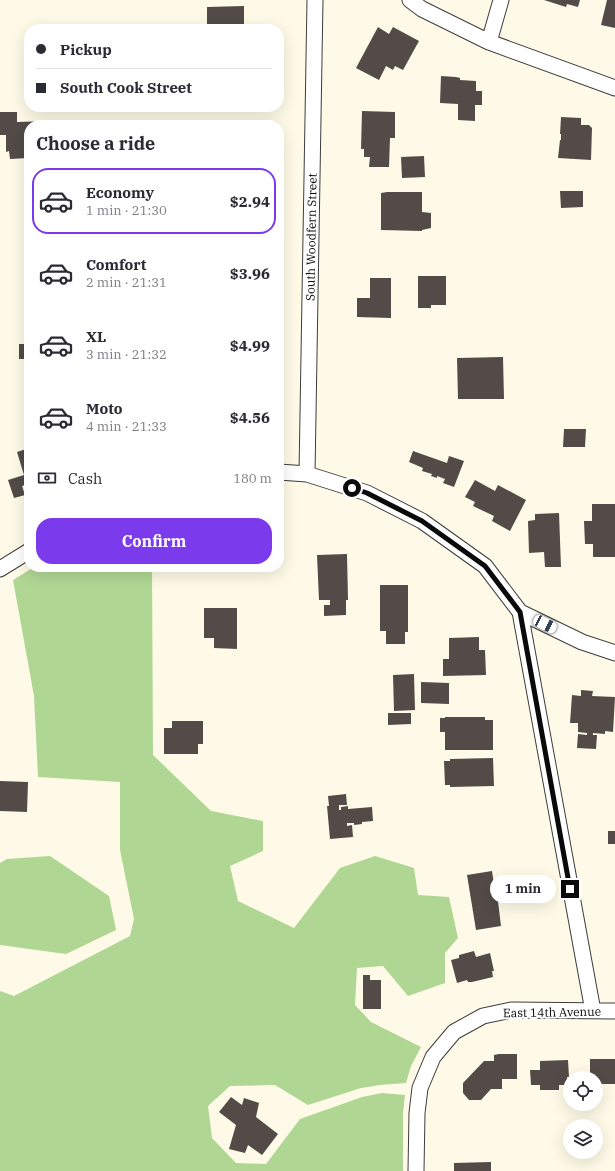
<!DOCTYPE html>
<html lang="en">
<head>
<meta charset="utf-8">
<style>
	body { margin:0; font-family:"IBM Plex Serif",serif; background:#f7f7f7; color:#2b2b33; height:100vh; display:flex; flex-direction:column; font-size:15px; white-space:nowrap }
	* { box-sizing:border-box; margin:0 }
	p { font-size:13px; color:#7c7c81 }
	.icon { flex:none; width:22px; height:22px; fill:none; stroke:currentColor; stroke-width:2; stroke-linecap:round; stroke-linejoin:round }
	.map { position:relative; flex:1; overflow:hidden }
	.sheet { position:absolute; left:24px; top:120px; width:260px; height:452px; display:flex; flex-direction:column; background:#fff; border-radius:16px; box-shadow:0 4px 16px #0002 }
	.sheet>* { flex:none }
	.guide { position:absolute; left:24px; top:24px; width:260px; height:88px; border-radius:16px; box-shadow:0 4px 16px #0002; display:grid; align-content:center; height:88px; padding:0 12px; background:#fff }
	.tools { position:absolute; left:563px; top:1071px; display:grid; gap:8px }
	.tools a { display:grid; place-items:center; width:40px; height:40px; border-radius:50%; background:#fff; box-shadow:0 4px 16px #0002; font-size:20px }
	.end { position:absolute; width:18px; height:18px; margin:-9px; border:5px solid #0a0a0a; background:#fff; box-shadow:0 0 0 2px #fff }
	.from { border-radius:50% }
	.bubble { position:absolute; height:28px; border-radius:14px; background:#fff; box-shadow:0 4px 16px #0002; font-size:13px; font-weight:700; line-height:28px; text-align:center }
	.car { position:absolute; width:12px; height:24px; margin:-12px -6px; border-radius:5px; box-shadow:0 0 3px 1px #0007; background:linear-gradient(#fff 24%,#345 0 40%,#fff 0 76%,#345 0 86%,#fff 0) }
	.guide b { display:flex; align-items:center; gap:14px; height:38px; font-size:15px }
	.guide b+b { border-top:1px solid #e1e1e2 }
	.guide i { width:10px; height:10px; background:#2b2b33 }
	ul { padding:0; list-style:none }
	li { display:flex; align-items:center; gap:12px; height:66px; margin:0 8px 6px; padding:0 4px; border:2px solid transparent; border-radius:16px }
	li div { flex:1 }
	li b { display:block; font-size:15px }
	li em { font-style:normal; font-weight:700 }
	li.selected { border-color:#7c3aed }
	li>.icon { width:36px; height:36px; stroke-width:1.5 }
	h2 { padding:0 12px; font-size:18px; line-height:48px }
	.pay { display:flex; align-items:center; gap:10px; height:44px; padding:0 12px; font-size:15px }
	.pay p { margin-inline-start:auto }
	.action { display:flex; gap:8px; margin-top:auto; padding:8px 12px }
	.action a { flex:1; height:46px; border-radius:16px; background:#7c3aed; color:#fff; font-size:16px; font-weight:700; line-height:46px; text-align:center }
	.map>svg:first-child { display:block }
	.forest { fill:#afd793 }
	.building { fill:#524b47 }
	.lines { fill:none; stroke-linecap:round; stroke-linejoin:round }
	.minor-casing { stroke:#3d3d3d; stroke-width:17 }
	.minor { stroke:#fff; stroke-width:15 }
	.route { stroke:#0a0a0a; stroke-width:5 }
	.labels { text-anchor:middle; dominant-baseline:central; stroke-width:4; stroke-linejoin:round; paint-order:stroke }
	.street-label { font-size:12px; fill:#0a0a0a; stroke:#fff }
</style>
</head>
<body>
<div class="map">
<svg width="615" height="1171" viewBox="0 0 615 1171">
	<rect width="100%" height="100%" fill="#fefae7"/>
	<path class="forest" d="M34,567H152L153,755L211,811L263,821V851L230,866L238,901L294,928L340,868L375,856L414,868L418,895L449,897L458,938L445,953V983L408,996L383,966L357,968L355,1005L371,1022L421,1047L411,1066L406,1083L380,1085L361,1088L308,1105L275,1085L230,1086L208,1106L212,1138L236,1163L266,1164L300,1119L362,1097L382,1093L405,1095L403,1113V1171H0V991L14,996L130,936L134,919L120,850V782L38,777L34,696L13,580Z
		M50,856L109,896L116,930L66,954L0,945V863L7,859Z"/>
	<path class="building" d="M544,0H580L578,7L567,4L566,7Z
		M607,0H615V28L601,25Z
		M244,6V29H207V7Z
		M378,27L389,34L393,27L419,41L403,70L395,66L393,70L386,66L379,80L356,68Z
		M441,76L456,77L460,78V80L476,81V91H482V105H475V121L458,120V104L440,103Z
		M362,111L395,112V138H390L389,167H369L370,157H364V149H361Z
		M0,112H17V122L50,121L51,125H29V158L10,159L9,151L6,152V135H0Z
		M561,117L581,118V125H589L592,128L591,160L558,158L560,140H561V134H560Z
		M184,123H203V125H184Z
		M424,156L425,177L402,178L401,157Z
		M560,191H583V207L561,208Z
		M387,192H422V212L431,213V228L422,230V231L381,230V193Z
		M418,276H446V305H431V308H418Z
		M370,278H391V318L357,317V298H370Z
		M26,337H29V359H19V344H26Z
		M503,357L504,399H458L457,358Z
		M564,429H586L585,447H563Z
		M29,448V484L22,486L25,495L14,498L8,480L24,475L17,452Z
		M413,451L447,463L449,456L464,461L454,487L443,483L445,479L437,476V478L431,476L432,474L422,471L423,468L409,462Z
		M475,480L495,491L498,485L526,500L510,531L492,521L494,516L473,506L475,502L465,497Z
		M592,504H615V557H593V544H585L584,521H592Z
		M559,513L561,567H545L544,552L529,553L528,521L535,520V514Z
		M347,554L348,600H346V615L324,616V605H330V600H319L317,555Z
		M380,585H408V632H405V644H386V631H380Z
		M204,608H237V649L214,648V638H204Z
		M479,637V650H485L486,675L443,676V659H449V638Z
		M414,674L415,710L394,711L393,675Z
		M421,682L449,683V704L421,703Z
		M581,690L593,691L592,696L615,697L613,732L605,731V734L593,733V735H597L596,749L577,748L578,734L587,735V733L578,732V723H570L572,695L581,696Z
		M388,713H411V724L388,725Z
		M445,717H485V720H493V750H445V732H440V718H445Z
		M172,721H203V744H198V754H164V728H172Z
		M493,758L494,786L450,787V785H445L444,761H450V759Z
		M0,781L28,782L27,812L0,811Z
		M346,794L347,805H339V810H341V807L348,806V809L372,807L373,821L362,822V824L354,825V823H347V826L352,825L353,837L330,839L327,806H329L328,796Z
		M608,831H615V844H608Z
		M492,871L494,885H496L501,926L476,930L467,875Z
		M474,951L476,957L490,953L494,971H492L493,977L472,982H468L467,980L457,983L451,960L459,958V955Z
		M363,975H370V980H381V1009H363Z
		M499,1054H517V1079H502V1089H491L481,1100H469L463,1093V1083L484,1061H494V1055Z
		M590,1059H615V1084H596V1078H590Z
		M568,1060L569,1077H567L568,1085H559V1090H540V1085H531L530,1070H540V1061Z
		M231,1097L242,1105L244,1098L259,1103L256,1117L278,1134L262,1155L248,1145L245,1153L229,1149L236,1125L219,1112Z
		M491,1162V1171H454V1163Z"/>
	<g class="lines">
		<g class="minor-casing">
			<path id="minor" d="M410,0L422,9L489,42L615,88
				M489,42L501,0
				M279,472L307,474L367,493L422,521L485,566L520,612L582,642L615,653
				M307,474L315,0
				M0,569L29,551
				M520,612L593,1011
				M416,1171L417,1113L420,1088L433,1057L454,1032L483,1016L511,1010L615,1011"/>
		</g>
		<use href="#minor" class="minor"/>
	</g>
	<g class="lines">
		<path class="route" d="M352,488L367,493L422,521L485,566L520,612L570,889"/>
	</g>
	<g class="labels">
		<g class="street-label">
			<text transform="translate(311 237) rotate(-89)">South Woodfern Street</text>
			<text transform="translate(552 1012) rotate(-1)">East 14th Avenue</text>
		</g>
	</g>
</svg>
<div class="tools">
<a><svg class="icon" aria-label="locate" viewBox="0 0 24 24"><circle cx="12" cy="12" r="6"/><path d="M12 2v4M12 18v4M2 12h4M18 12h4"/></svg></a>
<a><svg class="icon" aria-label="layers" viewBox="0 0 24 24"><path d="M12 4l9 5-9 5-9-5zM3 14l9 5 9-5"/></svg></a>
</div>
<i class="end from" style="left:352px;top:488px"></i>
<i class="end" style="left:570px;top:889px"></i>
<div class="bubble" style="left:490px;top:875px;width:66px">1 min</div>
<i class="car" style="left:545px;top:624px;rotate:116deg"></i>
<div class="guide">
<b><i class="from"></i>Pickup</b>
<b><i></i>South Cook Street</b>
</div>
<section class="sheet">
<h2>Choose a ride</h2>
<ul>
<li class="selected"><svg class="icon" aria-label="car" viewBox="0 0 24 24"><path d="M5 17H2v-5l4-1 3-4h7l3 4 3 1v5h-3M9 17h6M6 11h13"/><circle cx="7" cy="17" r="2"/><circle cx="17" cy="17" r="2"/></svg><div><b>Economy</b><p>1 min · 21:30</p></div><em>$2.94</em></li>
<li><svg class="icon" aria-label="car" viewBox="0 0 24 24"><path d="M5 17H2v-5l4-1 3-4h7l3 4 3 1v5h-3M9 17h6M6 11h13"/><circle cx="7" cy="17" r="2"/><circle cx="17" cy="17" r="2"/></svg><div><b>Comfort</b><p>2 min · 21:31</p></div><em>$3.96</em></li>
<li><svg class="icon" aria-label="car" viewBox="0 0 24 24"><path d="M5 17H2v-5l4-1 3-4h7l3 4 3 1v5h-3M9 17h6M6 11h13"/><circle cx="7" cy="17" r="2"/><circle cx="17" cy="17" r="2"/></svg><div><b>XL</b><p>3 min · 21:32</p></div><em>$4.99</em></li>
<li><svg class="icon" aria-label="car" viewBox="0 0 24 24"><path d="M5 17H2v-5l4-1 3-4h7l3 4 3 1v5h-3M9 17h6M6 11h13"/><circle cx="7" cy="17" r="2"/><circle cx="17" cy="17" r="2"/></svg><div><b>Moto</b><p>4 min · 21:33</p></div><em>$4.56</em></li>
</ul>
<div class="pay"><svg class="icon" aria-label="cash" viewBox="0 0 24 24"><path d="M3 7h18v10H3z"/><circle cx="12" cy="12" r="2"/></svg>Cash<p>180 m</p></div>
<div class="action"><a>Confirm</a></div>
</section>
</div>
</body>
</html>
